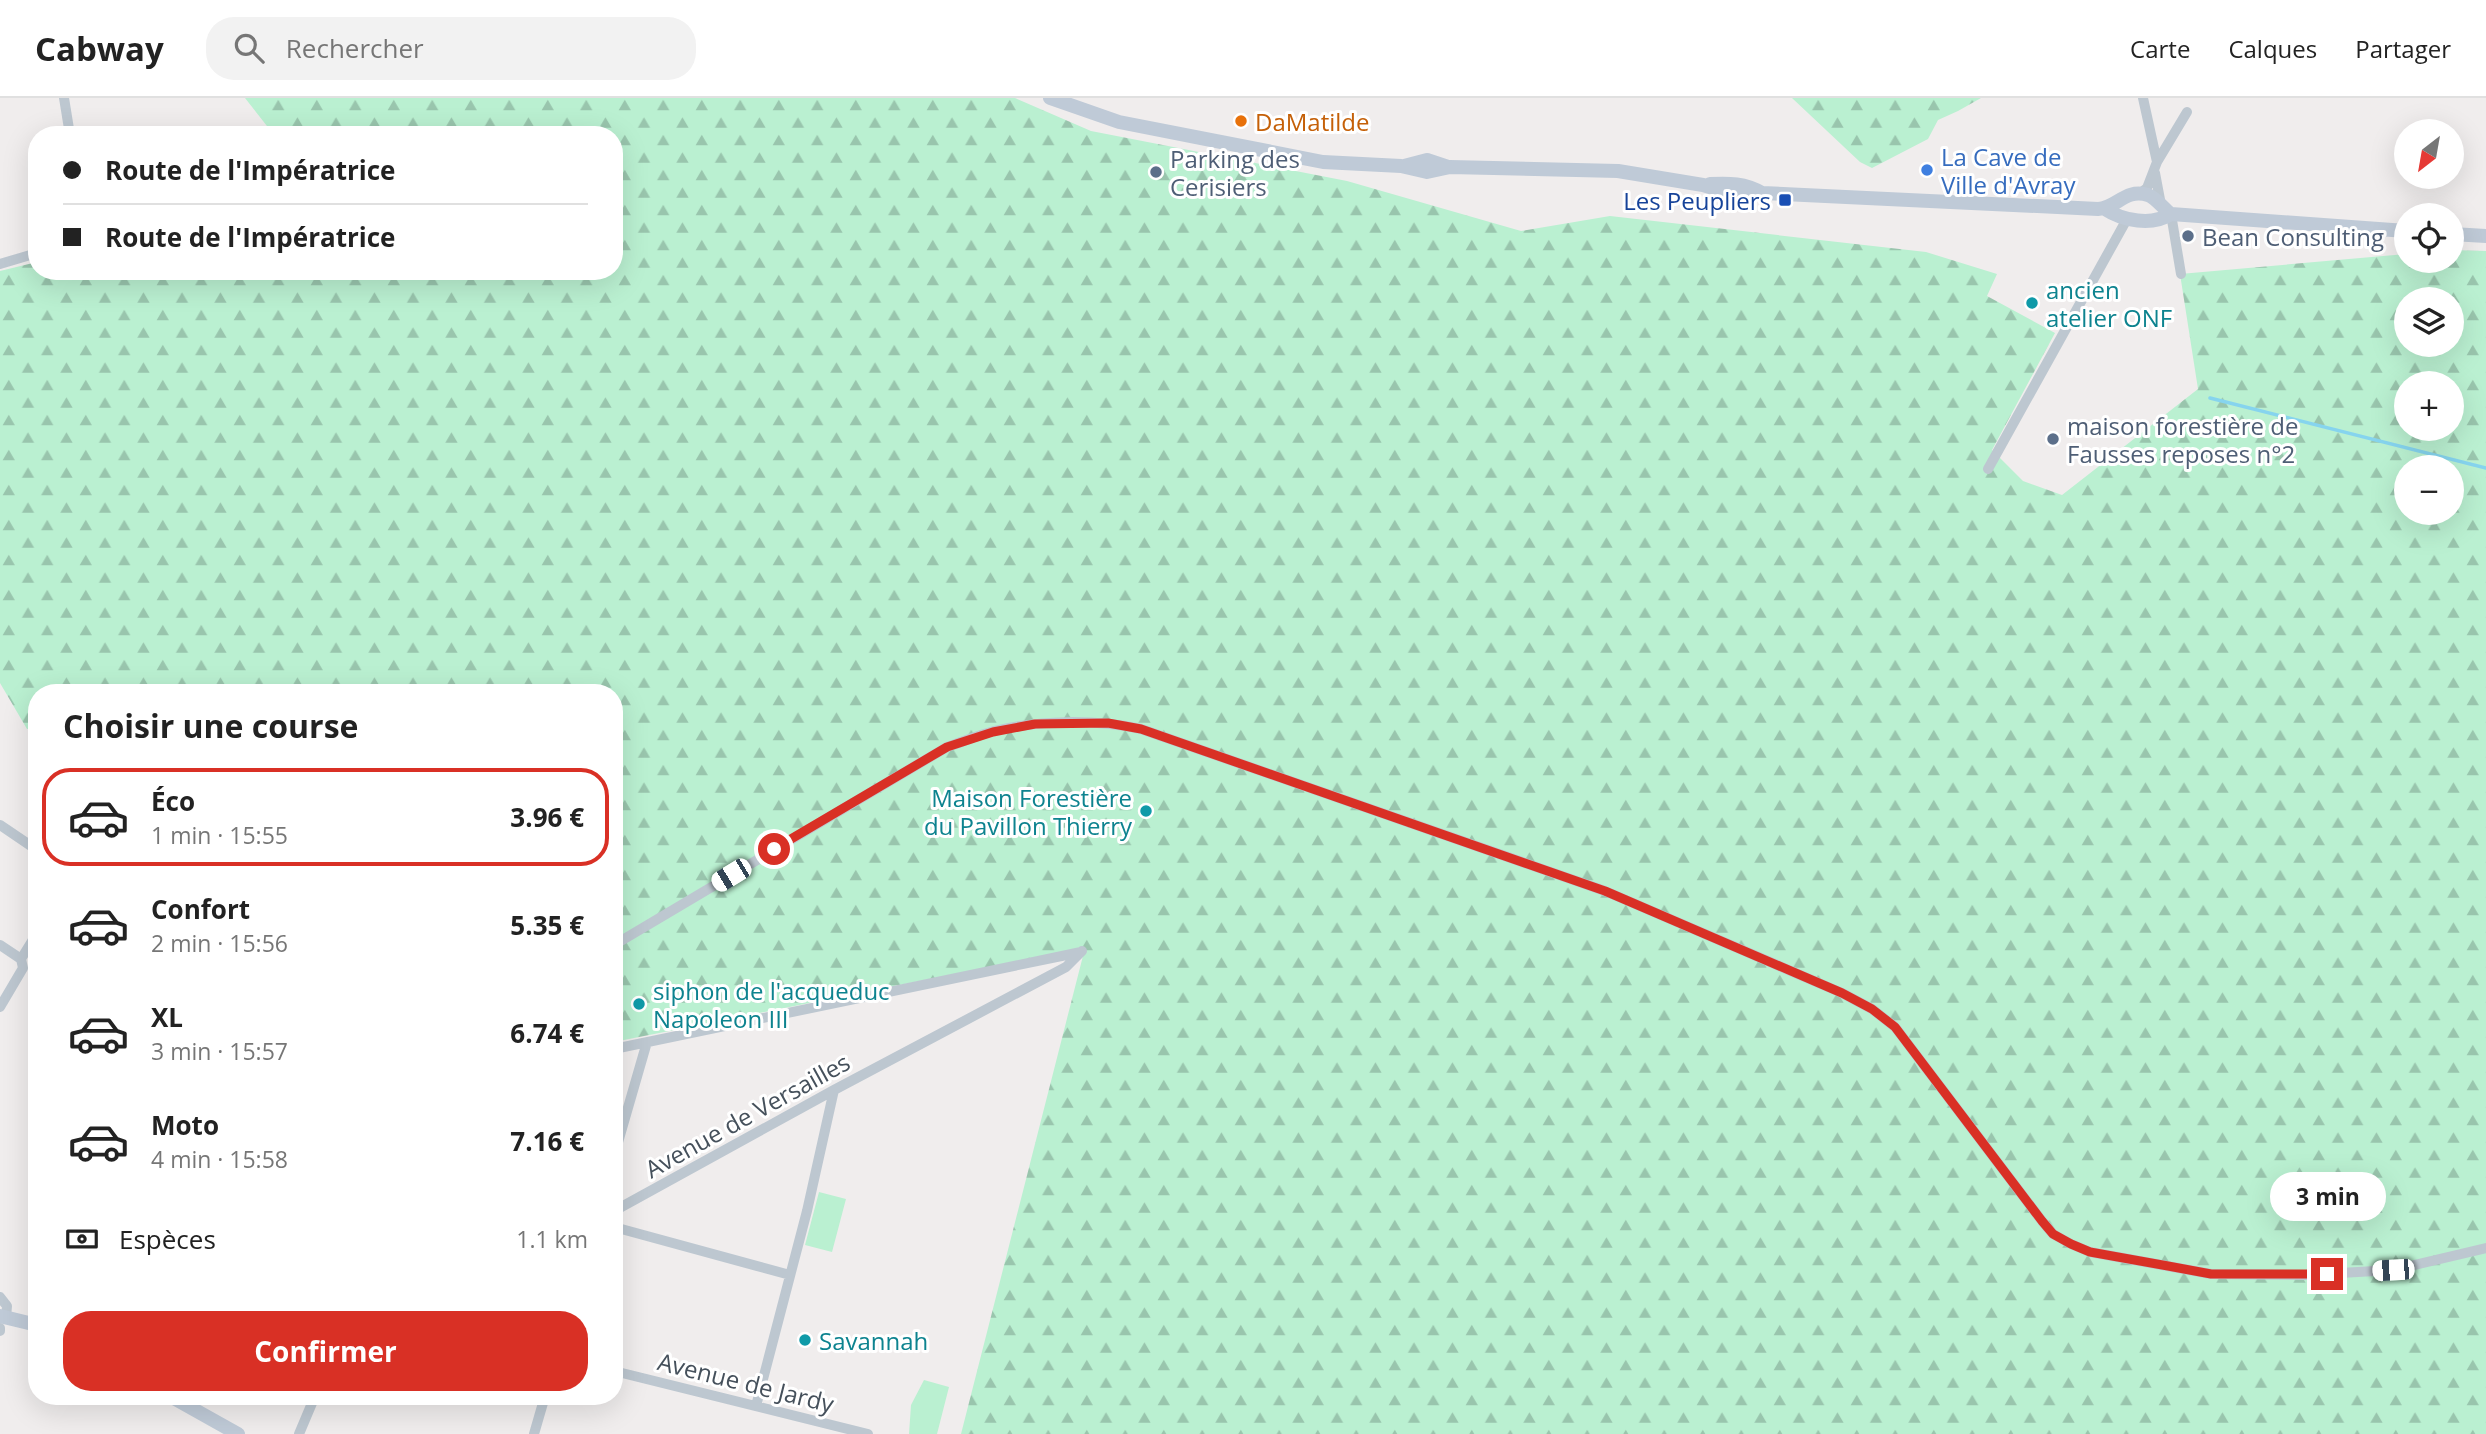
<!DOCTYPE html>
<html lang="fr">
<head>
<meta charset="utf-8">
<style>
	body { margin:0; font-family:"Open Sans",sans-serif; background:#f2f2f2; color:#222; height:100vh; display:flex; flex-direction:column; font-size:26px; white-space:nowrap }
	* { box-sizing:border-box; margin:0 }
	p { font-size:23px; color:#767676 }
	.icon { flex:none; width:38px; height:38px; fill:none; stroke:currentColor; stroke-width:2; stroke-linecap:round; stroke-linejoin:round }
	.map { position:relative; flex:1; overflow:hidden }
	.side { position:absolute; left:28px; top:586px; width:595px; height:721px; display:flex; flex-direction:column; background:#fff; border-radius:28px; box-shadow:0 7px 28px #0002 }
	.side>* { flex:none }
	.hud { position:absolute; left:28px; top:28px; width:595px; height:154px; border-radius:28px; box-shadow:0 7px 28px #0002; display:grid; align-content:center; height:154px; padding:0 35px; background:#fff }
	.needle { width:46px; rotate:211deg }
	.controls { position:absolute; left:2394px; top:21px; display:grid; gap:14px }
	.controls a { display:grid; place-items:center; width:70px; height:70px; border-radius:50%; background:#fff; box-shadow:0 7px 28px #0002; font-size:35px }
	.end { position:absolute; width:32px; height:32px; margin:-16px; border:9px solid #d93025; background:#fff; box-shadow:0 0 0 4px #fff }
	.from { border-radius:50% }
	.bubble { position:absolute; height:49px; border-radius:24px; background:#fff; box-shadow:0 7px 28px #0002; font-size:23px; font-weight:700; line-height:49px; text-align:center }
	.car { position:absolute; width:21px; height:42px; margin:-21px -10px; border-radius:9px; box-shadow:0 0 5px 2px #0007; background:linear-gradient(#fff 24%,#345 0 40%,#fff 0 76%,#345 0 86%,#fff 0) }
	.hud b { display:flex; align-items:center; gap:24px; height:66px; font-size:26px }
	.hud b+b { border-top:2px solid #e0e0e0 }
	.hud i { width:18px; height:18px; background:#222 }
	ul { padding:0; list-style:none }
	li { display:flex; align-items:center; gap:21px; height:98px; margin:0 14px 10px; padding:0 21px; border:4px solid transparent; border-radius:28px }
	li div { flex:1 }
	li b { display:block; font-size:26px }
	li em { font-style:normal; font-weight:700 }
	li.active { border-color:#d93025 }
	li>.icon { width:63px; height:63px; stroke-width:1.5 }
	h2 { padding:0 35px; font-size:32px; line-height:84px }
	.pay { display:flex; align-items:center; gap:18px; height:77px; padding:0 35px; font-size:26px }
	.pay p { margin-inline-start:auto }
	.button { display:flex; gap:14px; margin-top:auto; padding:14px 35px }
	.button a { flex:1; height:80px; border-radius:28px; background:#d93025; color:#fff; font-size:28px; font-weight:700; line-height:80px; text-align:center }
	header { display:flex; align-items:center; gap:42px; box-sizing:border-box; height:98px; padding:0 35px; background:#fff; border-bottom:2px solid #e0e0e0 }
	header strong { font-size:33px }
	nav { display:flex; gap:38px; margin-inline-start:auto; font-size:24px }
	.search { width:490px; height:63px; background:#f2f2f2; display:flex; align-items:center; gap:18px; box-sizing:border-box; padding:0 24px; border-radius:28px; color:#767676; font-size:26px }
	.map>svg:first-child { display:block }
	.forest { fill:url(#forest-firs); fill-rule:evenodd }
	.garden { fill:#baf0d1 }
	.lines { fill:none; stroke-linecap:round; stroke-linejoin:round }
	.stream { stroke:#86d4ee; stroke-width:3.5 }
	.street { stroke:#bdc7d0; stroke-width:10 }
	.secondary { stroke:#bfcad7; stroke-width:14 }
	.route { stroke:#d93025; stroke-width:9 }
	.food-dot { fill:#e8710a; stroke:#fff; stroke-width:2.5 }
	.shop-dot { fill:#3f7fe0; stroke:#fff; stroke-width:2.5 }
	.service-dot { fill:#5c6f8a; stroke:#fff; stroke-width:2.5 }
	.transit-dot { fill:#1a4fb4; stroke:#fff; stroke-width:2.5 }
	.culture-dot { fill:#0f9aa8; stroke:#fff; stroke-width:2.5 }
	.labels { text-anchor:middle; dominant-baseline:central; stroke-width:6; stroke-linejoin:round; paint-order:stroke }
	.food-label { font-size:24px; fill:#c56008; stroke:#fff; text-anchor:start }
	.shop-label { font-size:24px; fill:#366cbe; stroke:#fff; text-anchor:start }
	.service-label { font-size:24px; fill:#4e5e75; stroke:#fff; text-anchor:start }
	.transit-label { font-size:24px; fill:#164399; stroke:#fff; text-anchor:end }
	.culture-label { font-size:24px; fill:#0d838f; stroke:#fff; text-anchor:start }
	.street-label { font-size:24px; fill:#45505b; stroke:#fff }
</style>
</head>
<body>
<header>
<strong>Cabway</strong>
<div class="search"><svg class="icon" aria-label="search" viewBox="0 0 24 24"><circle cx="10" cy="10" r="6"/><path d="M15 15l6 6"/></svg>Rechercher</div>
<nav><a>Carte</a><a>Calques</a><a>Partager</a></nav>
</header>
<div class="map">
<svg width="2486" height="1336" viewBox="0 0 2486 1336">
	<defs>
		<pattern id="forest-firs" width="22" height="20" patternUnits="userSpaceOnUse" patternTransform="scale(1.75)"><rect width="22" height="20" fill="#baf0d1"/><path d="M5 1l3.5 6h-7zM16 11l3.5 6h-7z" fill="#99c5ad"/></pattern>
	</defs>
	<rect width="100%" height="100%" fill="#f0eded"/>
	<path class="forest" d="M245,0H1015L1091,33L1347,83L1521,133L1610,118L1926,154L1997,176L1987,198L2055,235L1992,352L2023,383L2062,397L2198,291L2180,176L2406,156V163H2452V152L2486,153V1336H961L1085,850L614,944V595H37V631H27L0,585V173L37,164V173H614V37H274ZM2406,201H2452V247H2406ZM2406,285H2452V331H2406ZM2406,369H2452V415H2406Z
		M1792,0H1981L1958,13L1938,22L1928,41L1872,70L1860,64Z"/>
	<path class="garden" d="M819,1094L846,1101L832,1154L805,1147Z
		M924,1282L949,1289L937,1336H909L911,1307Z"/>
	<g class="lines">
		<path class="stream" d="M2210,300L2486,370"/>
		<path class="street" d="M64,0L70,37
			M2143,0L2157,64
			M2155,75L2161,107
			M2139,96L2147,90L2157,64L2187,14
			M2171,116L2181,176
			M0,166L37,155
			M1988,371L2127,121
			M0,727L37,752
			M0,847L21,861
			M614,847L947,649C962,644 978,637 994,633C1041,622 1094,621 1141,631L1605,793L1842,895L1872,911L1895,929L2042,1123L2053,1136L2071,1146L2090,1154L2211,1176L2305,1177L2393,1172L2486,1150
			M21,861L37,835
			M0,909L23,870L21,861
			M614,951L1081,854
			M614,1058L647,944
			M614,1113L834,992L1066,869L1082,853
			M614,1129L790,1177
			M0,1199L7,1208L6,1219
			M0,1230V1233
			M614,1273L868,1336
			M756,1308L807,1113L834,992
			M299,1336L315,1298
			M534,1336L545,1298"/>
		<path class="secondary" d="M1050,0L1119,24L1323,64L1401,68L1427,74L1450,69L1618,73L1703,87L1736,97L1750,98L1762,95L2098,111C2117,110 2125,90 2148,97C2156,100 2164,111 2171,116L2406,133
			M1404,68L1427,62L1448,69
			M1710,86C1729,85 1745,85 1762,95
			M2105,111C2123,123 2152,128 2171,116
			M2452,136L2486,138
			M0,1218L37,1227
			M170,1298L238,1336"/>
	</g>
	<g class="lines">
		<path class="route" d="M774,751L947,649L993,634L1035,626L1108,625L1141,631L1605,793L1842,895L1872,911L1895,929L2042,1123L2053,1136L2071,1146L2090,1154L2168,1168L2211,1176H2327"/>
	</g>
	<circle class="food-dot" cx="1241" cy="23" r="7"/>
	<circle class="shop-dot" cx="1927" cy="72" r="7"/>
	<g class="service-dot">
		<circle cx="1156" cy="74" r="7"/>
		<circle cx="2188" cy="138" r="7"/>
		<circle cx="2053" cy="341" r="7"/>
	</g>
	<rect class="transit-dot" x="1778" y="95" width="14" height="14" rx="3.5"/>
	<g class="culture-dot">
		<circle cx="2032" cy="205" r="7"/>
		<circle cx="1146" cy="713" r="7"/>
		<circle cx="639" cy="906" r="7"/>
		<circle cx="805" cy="1242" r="7"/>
	</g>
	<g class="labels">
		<g class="food-label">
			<text x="1255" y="23">DaMatilde</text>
		</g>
		<g class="shop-label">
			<text x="1941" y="58">La Cave de<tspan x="1941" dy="28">Ville d'Avray</tspan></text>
		</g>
		<g class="service-label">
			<text x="1170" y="60">Parking des<tspan x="1170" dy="28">Cerisiers</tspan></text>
			<text x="2202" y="138">Bean Consulting</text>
			<text x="2067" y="327">maison forestière de<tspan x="2067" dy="28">Fausses reposes n°2</tspan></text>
		</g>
		<g class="transit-label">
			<text x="1771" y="102">Les Peupliers</text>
		</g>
		<g class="culture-label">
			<text x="2046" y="191">ancien<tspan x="2046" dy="28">atelier ONF</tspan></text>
			<text x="1132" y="699" text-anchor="end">Maison Forestière<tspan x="1132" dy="28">du Pavillon Thierry</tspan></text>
			<text x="653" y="892">siphon de l'acqueduc<tspan x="653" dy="28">Napoleon III</tspan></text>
			<text x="819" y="1242">Savannah</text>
		</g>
		<g class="street-label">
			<text transform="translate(747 1017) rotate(-29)">Avenue de Versailles</text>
			<text transform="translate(746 1284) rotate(14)">Avenue de Jardy</text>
		</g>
	</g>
</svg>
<div class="controls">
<a><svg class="needle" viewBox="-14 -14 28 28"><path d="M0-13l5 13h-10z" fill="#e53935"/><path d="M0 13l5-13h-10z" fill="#767676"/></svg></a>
<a><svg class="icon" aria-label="locate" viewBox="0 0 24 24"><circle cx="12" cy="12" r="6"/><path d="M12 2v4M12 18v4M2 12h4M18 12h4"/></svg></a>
<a><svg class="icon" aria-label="layers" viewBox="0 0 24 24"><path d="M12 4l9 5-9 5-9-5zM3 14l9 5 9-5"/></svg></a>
<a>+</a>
<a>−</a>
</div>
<i class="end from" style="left:774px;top:751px"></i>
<i class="end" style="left:2327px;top:1176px"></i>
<div class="bubble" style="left:2270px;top:1074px;width:116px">3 min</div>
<i class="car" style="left:731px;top:777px;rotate:239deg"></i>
<i class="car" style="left:2393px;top:1172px;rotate:267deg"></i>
<div class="hud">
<b><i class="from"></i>Route de l'Impératrice</b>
<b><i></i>Route de l'Impératrice</b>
</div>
<section class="side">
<h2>Choisir une course</h2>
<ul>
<li class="active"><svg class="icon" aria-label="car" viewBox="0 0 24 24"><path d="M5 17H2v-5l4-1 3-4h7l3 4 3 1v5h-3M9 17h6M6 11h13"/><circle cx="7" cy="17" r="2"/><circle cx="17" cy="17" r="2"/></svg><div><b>Éco</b><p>1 min · 15:55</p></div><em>3.96 €</em></li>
<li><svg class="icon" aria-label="car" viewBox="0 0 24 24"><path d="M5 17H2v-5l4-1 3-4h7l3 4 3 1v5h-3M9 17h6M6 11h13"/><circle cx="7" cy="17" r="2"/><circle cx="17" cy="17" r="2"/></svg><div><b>Confort</b><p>2 min · 15:56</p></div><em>5.35 €</em></li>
<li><svg class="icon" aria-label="car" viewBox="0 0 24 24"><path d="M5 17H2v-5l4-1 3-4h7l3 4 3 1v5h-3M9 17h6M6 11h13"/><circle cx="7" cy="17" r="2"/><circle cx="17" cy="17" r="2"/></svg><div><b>XL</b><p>3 min · 15:57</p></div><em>6.74 €</em></li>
<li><svg class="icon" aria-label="car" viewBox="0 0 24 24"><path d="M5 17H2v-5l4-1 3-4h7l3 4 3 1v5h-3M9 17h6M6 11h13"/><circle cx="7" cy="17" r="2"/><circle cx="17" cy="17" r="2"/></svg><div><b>Moto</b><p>4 min · 15:58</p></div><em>7.16 €</em></li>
</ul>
<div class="pay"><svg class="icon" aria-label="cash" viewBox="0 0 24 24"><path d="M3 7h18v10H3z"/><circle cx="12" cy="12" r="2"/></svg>Espèces<p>1.1 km</p></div>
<div class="button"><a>Confirmer</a></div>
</section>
</div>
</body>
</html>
